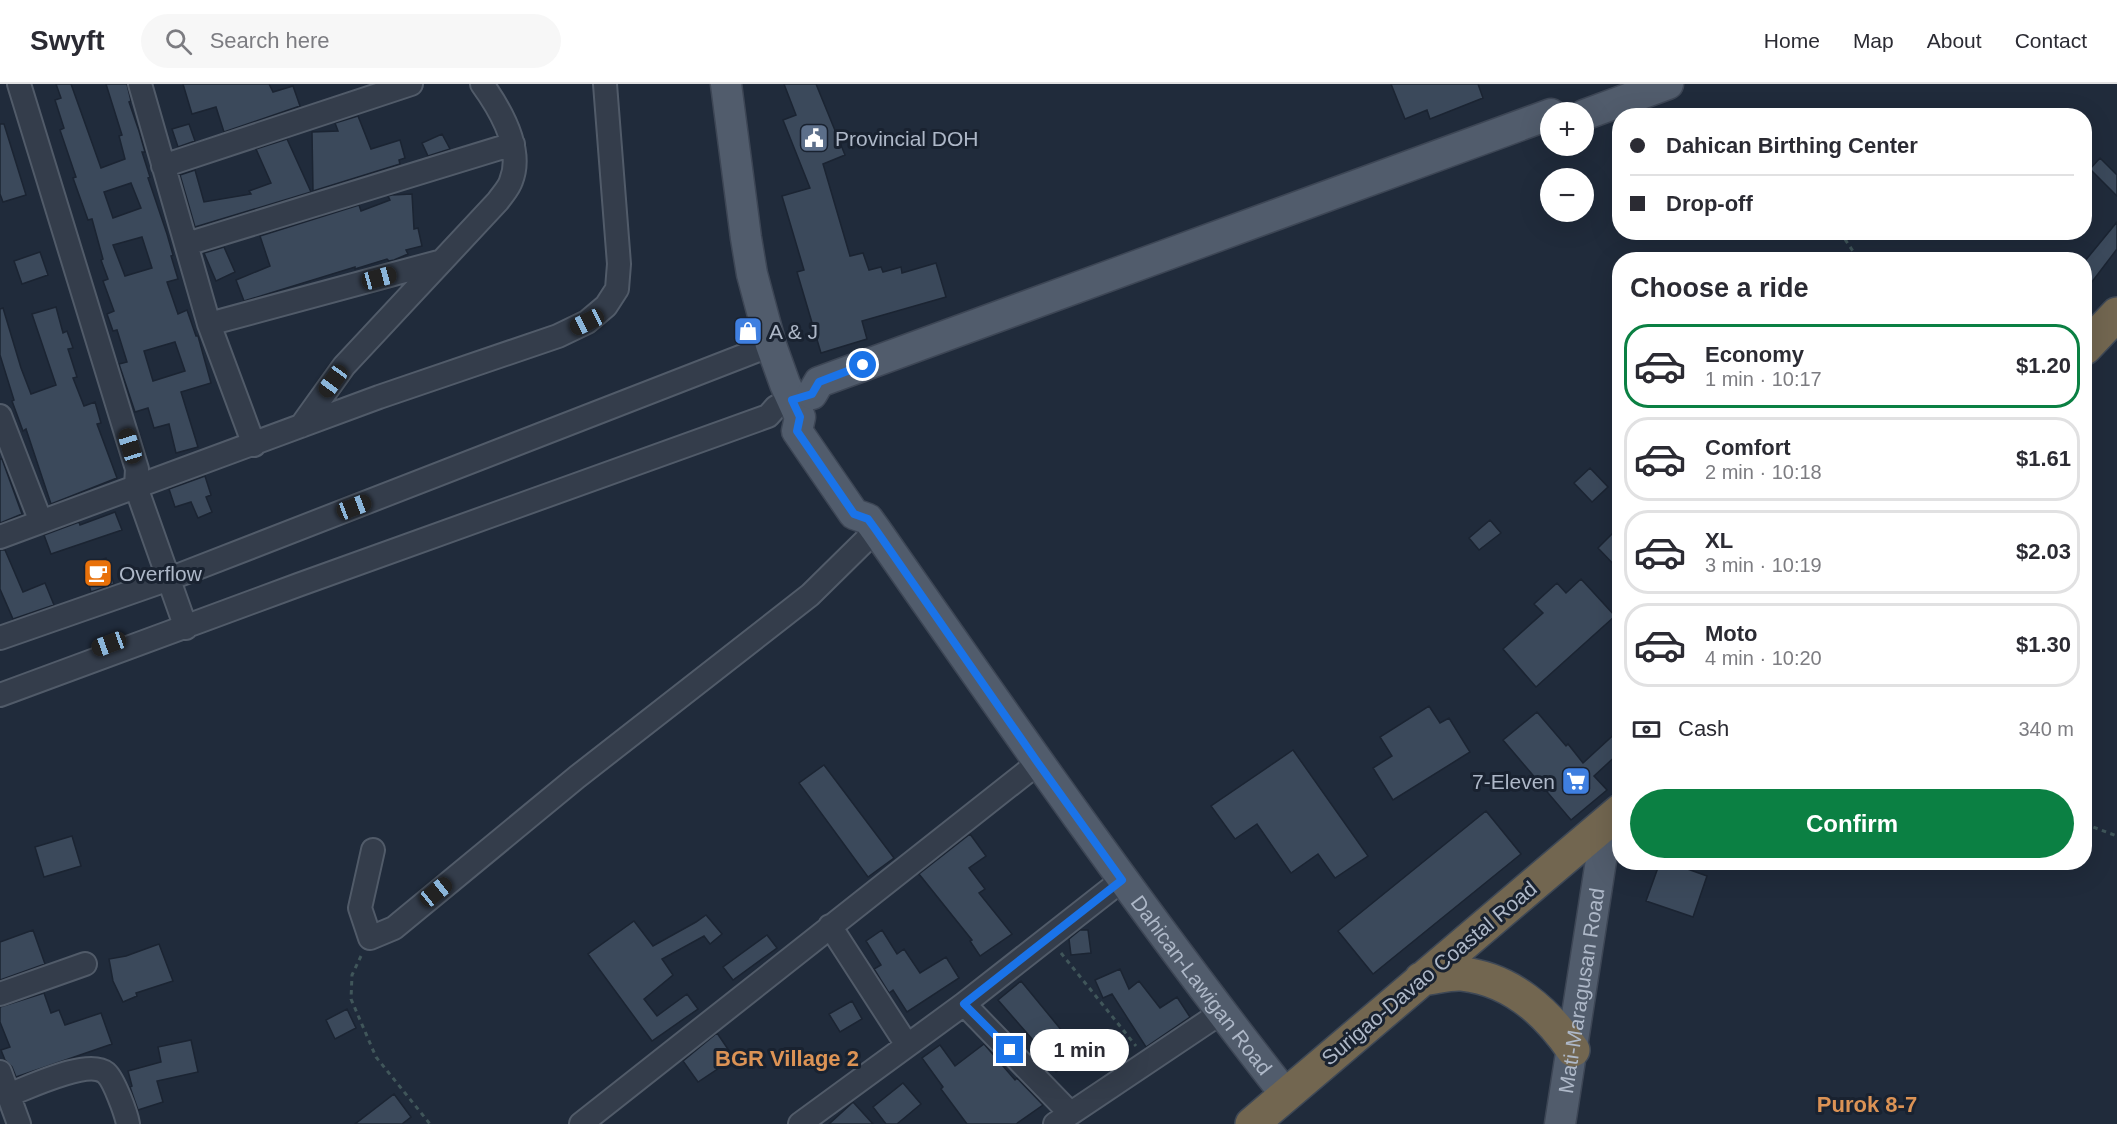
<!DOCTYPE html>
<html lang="en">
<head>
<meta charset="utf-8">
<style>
	body { margin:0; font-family:Helvetica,sans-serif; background:#f7f7f7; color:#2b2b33; height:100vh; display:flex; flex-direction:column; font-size:22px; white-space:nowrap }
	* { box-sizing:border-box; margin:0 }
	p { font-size:20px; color:#7c7c81 }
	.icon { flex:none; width:33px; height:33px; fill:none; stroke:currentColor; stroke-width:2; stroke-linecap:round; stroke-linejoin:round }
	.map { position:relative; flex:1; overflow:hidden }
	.panel { position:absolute; left:1612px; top:168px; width:480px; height:618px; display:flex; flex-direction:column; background:#fff; border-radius:24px; box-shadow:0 6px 24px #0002 }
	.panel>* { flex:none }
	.guide { position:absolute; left:1612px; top:24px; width:480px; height:132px; border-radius:24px; box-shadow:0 6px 24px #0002; display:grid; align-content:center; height:132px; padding:0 18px; background:#fff }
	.tools { position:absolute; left:1540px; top:18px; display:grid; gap:12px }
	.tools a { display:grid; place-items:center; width:54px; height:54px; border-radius:50%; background:#fff; box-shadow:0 6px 24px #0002; font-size:30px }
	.end { position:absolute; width:27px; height:27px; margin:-14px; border:8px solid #1a73e8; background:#fff; box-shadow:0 0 0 3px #fff }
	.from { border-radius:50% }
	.bubble { position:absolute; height:42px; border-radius:21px; background:#fff; box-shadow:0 6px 24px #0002; font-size:20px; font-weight:700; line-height:42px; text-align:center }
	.car { position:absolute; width:18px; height:36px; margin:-18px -9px; border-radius:8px; box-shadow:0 0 4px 2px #0007; background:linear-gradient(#222 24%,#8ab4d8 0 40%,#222 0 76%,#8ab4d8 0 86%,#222 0) }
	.guide b { display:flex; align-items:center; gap:21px; height:57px; font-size:22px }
	.guide b+b { border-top:2px solid #e1e1e2 }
	.guide i { width:15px; height:15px; background:#2b2b33 }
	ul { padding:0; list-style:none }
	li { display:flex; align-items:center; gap:18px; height:84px; margin:0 12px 9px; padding:0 6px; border:3px solid #e1e1e2; border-radius:24px }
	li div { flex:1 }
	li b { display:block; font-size:22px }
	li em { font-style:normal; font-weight:700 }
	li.active { border-color:#0b8043 }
	li>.icon { width:54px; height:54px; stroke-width:1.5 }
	h2 { padding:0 18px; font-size:27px; line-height:72px }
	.pay { display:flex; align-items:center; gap:15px; height:66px; padding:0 18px; font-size:22px }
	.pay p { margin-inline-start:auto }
	.button { display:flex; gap:12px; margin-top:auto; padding:12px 18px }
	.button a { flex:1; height:69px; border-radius:36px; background:#0b8043; color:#fff; font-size:24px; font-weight:700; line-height:69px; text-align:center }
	header { display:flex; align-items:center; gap:36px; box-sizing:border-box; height:84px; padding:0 30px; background:#fff; border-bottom:2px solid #e1e1e2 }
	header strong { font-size:28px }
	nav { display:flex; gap:33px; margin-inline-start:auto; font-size:21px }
	.search { width:420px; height:54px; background:#f7f7f7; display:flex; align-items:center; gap:15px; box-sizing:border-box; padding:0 21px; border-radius:33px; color:#7c7c81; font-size:22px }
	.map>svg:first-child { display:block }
	.building { fill:#3b495b; stroke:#1b2432; stroke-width:1.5; fill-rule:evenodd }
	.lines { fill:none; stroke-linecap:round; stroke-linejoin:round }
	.minor-casing { stroke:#515b69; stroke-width:26 }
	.major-casing { stroke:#3d4655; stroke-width:33 }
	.highway-casing { stroke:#3e4856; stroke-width:36 }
	.path { stroke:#40565a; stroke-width:3; stroke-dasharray:4.5 4.5; stroke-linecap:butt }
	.minor { stroke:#343d4b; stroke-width:22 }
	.major { stroke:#515c6c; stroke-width:30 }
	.highway { stroke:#726650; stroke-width:33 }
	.route { stroke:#1a73e8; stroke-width:8 }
	.labels { text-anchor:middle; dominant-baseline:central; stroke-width:6; stroke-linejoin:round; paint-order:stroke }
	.poi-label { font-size:21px; fill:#aeb8c8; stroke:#192230; text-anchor:start }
	.street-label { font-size:21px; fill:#aeb8c8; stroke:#192230 }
	.neighbourhood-label { font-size:22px; font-weight:bold; fill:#dc9355; stroke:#192230 }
</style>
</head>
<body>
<header>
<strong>Swyft</strong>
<div class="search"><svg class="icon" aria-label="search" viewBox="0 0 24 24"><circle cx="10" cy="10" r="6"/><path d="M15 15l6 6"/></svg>Search here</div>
<nav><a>Home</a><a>Map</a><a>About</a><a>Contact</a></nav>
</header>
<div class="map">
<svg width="2117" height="1040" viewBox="0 0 2117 1040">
	<rect width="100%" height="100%" fill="#202b3b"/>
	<path class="building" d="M56,0H71L101,84L125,75L119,52L122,51L106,0H127L131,17L129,18L139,47L145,68H142L150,93L148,94L167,150L173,171L171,172L178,195L167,198L178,230L187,226L196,252H198L211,299L181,308L198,363L176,369L169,340L154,344L148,324L135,328L119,280L127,278L117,246L113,247L107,230L114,227L103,197L108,195L101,176L103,175L92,135L88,136L73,94L76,93L60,46L64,44L55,16L61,14ZM131,99L141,124L113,134L104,108ZM142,153L152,184L125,192L113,161ZM175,258L185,287L153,297L144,267Z
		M183,0H269L273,8L293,2L300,22L224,48L216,23L192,30Z
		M784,0H816L845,71L823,80L850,172L863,169L869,186L881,183L883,188L901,183L902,189L936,179L946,213L862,237L867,255L821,269L797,188L804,186L782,112L810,104L783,36L796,31Z
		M1391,0H1478L1483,14L1430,35L1427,26L1405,35Z
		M358,32L371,65L400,56L405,74L399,76L400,80L313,107L312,48L338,47L335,39Z
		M0,40H4L26,111L3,118L0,110Z
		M189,40L195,57L178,63L172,45Z
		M442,50L450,65L428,72L422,59Z
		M287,55L311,108L195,143L180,91L195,86L204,118L251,110L249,107L271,99L256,65Z
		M2100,74L2117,91V112L2090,85Z
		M412,110L414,145L418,144L422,162L406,166L408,170L394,176L389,177L387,175L355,185V183L244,217L236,196L270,182L260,152L359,121L361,127L390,116L388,112L392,111Z
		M2117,138V165L2085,207V177Z
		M224,163L235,188L216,197L204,169Z
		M40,168L48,191L22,200L14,177Z
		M56,223L63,249L67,247L73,264L68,265L77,293L73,294L84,322L95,318L101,339L97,340L117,394L51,420L26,345L23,347L12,317L14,316L0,271V225L3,224L21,284L31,310L56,301L32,230Z
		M0,375H2L22,430L0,439Z
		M1590,384L1608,403L1592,418L1574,399Z
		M205,392L211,411L206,413L212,428L198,434L191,418L175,423L169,405Z
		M115,428L122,446L51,470L44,451L79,438L80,441Z
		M1490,436L1501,449L1479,466L1469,454Z
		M1620,442V487L1598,464Z
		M0,466H5L23,508L45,499L54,521L13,535L0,505Z
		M106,474L114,500L91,508L84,483Z
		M1581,495L1615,532L1536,603L1503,565L1543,529L1534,520L1557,499L1566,509Z
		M1429,622L1440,639L1449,634L1470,668L1393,716L1373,684L1392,672L1380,653Z
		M1537,628L1566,662L1568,660L1583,679L1620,645V668L1594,692L1607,706L1571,736L1503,656Z
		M1293,666L1368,772L1335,794L1318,770L1291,789L1257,740L1235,755L1211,722Z
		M824,681L894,774L868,793L799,699Z
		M1486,727L1521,770L1373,890L1338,847Z
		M970,750L986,772L969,784L985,805L979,809L1012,850L980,872L970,857L972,856L919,790Z
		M72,752L81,782L44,793L35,763Z
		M1660,778H1668L1707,792L1693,833L1646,817Z
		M706,831L722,850L710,860L704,852L662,875L673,891L644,915L657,932L687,910L698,925L652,957L588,870L634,837L653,862L696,838Z
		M33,846L45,880L0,896V858Z
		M882,846L897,870L904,865L920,889L946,873L959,894L907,928L893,906L889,909L874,885L881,881L866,857Z
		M1080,846H1088L1091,869L1071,871L1069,855Z
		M767,851L777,864L733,896L723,883Z
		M159,860L173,897L136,909L137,912L123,918L113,897L109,875L126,872Z
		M1120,885L1129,905L1139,897L1160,924L1177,913L1190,933L1146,963L1112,910L1103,914L1095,896Z
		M1021,897L1081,970L1056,988L1040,964L998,916Z
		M44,909L51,929L59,926L65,941L101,929L112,960L16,993L12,983L5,976L1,966L10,963L0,938V923Z
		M852,917L862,935L840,948L829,930Z
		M347,925L356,944L335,955L326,936Z
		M717,949L734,974L698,998L683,977Z
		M191,956L198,988L157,997L163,1018L138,1026L130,1003L132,1002L128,987L161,978L158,963Z
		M984,960L1015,996L1017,994L1043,1021L1016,1040H967L941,1005L943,1003L922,974L940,961L955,982Z
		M903,999L921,1020L897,1040H886L873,1023Z
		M394,1010L411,1033L402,1040H355Z
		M853,1018L873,1040H829L852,1019Z"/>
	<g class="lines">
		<g class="minor-casing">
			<path id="minor" d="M19,0L137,385L136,403L186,544
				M140,0L209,240L254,361
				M163,82L411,0
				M187,160L513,60
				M209,240L442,177
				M0,332L41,438
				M301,342L344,282L498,117C502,111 509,104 511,97C524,65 500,25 482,0
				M0,453L379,313L558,252L587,238L606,222L617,205L619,180L605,0
				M0,554L169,495L771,261
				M0,611L298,501L768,332L776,323L792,316
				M373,766L360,824L370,854L394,844L577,693L810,511L876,446
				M830,842L907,961
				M0,910L85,880
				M964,920L1070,1029
				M0,988L19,1040
				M8,1011C28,1004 88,974 106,989C114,996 126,1029 128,1040
				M581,1040L1038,679
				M800,1040L964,920L1122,796
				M1055,1040L1222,928"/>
		</g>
		<g class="major-casing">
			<g id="major">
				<path id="s1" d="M726,0L746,154L752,190L771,261L785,300L800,333L797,347L854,430L868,435L876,446C1009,637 1142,828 1286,1011"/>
				<path d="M1584,31L1668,0"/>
				<path d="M812,310L819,298L1551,30"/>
				<path id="s2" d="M1560,1040L1607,738"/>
			</g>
		</g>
		<g class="highway-casing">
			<path id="highway" d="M2085,264L2117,230
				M1421,895C1434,894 1449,889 1462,890C1510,895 1547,928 1573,966
				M1252,1040L1620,727"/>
		</g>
		<path class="path" d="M1840,148L1859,176
			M2085,740L2117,752
			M1061,869L1136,962
			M361,872L352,891L351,915L376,973L430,1040"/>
		<use href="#minor" class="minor"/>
		<use href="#major" class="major"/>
		<use href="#highway" class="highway"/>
	</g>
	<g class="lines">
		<path class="route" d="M863,281L819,298L812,310L792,316L800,333L797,347L854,430L868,435L876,446L1038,679L1122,796L964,920L1010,966"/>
	</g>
	<defs>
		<g id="civic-square" transform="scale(1.5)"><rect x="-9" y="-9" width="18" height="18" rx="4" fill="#5c6f8a" stroke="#192230"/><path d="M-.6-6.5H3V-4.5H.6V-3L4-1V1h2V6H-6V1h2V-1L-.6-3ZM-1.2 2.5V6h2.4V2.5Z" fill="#fff"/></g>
		<g id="shop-square" transform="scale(1.5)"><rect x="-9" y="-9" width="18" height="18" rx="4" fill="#3f7fe0" stroke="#192230"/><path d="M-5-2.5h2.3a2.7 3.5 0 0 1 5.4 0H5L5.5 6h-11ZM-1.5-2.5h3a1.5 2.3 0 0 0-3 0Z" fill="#fff"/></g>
		<g id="cafe-square" transform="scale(1.5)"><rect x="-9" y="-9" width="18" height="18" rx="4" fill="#e8710a" stroke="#192230"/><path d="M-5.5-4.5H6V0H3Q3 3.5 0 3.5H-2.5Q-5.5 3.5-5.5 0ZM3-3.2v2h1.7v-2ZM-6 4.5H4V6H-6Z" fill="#fff"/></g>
		<g id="supermarket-square" transform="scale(1.5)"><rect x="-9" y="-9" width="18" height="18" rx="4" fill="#3f7fe0" stroke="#192230"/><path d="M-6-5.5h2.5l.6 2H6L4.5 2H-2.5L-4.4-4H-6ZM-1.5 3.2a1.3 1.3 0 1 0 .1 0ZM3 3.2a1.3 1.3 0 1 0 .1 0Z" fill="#fff"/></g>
	</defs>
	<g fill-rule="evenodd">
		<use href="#civic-square" x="814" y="54"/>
		<use href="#shop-square" x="748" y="247"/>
		<use href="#cafe-square" x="98" y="489"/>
		<use href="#supermarket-square" x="1576" y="697"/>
	</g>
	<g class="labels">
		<g class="poi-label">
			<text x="835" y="54">Provincial DOH</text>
			<text x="769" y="247">A &amp; J</text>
			<text x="119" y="489">Overflow</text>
			<text x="1555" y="697" text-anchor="end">7-Eleven</text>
		</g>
		<g class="street-label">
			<text transform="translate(1429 889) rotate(-40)">Surigao-Davao Coastal Road</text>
			<text stroke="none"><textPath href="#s1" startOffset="1046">Dahican-Lawigan Road</textPath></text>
			<text stroke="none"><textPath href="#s2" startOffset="135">Mati-Maragusan Road</textPath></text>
		</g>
		<g class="neighbourhood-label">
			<text x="787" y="974">BGR Village 2</text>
			<text x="1867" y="1020">Purok 8-7</text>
		</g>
	</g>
</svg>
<div class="tools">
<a>+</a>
<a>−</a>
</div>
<i class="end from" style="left:863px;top:281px"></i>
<i class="end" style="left:1010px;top:966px"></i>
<div class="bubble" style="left:1030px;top:945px;width:99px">1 min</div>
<i class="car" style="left:379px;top:194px;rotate:75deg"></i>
<i class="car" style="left:587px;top:238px;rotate:244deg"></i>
<i class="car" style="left:333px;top:297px;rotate:216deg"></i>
<i class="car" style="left:130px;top:362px;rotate:343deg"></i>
<i class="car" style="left:354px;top:423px;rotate:69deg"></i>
<i class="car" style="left:109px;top:560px;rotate:250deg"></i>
<i class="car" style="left:436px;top:808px;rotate:51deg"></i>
<div class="guide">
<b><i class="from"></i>Dahican Birthing Center</b>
<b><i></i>Drop-off</b>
</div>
<section class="panel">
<h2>Choose a ride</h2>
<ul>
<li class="active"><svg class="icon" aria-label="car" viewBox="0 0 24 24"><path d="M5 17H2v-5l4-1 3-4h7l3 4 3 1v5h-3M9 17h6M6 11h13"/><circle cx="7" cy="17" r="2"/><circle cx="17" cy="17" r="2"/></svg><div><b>Economy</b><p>1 min · 10:17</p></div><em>$1.20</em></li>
<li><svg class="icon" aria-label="car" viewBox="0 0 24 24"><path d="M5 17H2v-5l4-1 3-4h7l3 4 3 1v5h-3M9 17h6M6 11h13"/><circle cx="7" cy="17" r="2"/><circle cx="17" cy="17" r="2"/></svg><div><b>Comfort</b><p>2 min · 10:18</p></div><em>$1.61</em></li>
<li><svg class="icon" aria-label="car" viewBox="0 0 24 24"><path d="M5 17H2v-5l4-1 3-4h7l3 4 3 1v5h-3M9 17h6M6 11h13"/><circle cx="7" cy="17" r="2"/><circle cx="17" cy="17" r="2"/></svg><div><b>XL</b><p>3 min · 10:19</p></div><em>$2.03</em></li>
<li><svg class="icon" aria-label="car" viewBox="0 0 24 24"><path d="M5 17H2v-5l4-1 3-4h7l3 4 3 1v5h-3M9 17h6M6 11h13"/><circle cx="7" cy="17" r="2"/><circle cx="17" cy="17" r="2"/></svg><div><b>Moto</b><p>4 min · 10:20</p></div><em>$1.30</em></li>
</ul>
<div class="pay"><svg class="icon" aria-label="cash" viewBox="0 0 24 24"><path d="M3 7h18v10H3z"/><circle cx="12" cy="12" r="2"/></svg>Cash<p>340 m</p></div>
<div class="button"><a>Confirm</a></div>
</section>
</div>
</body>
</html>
